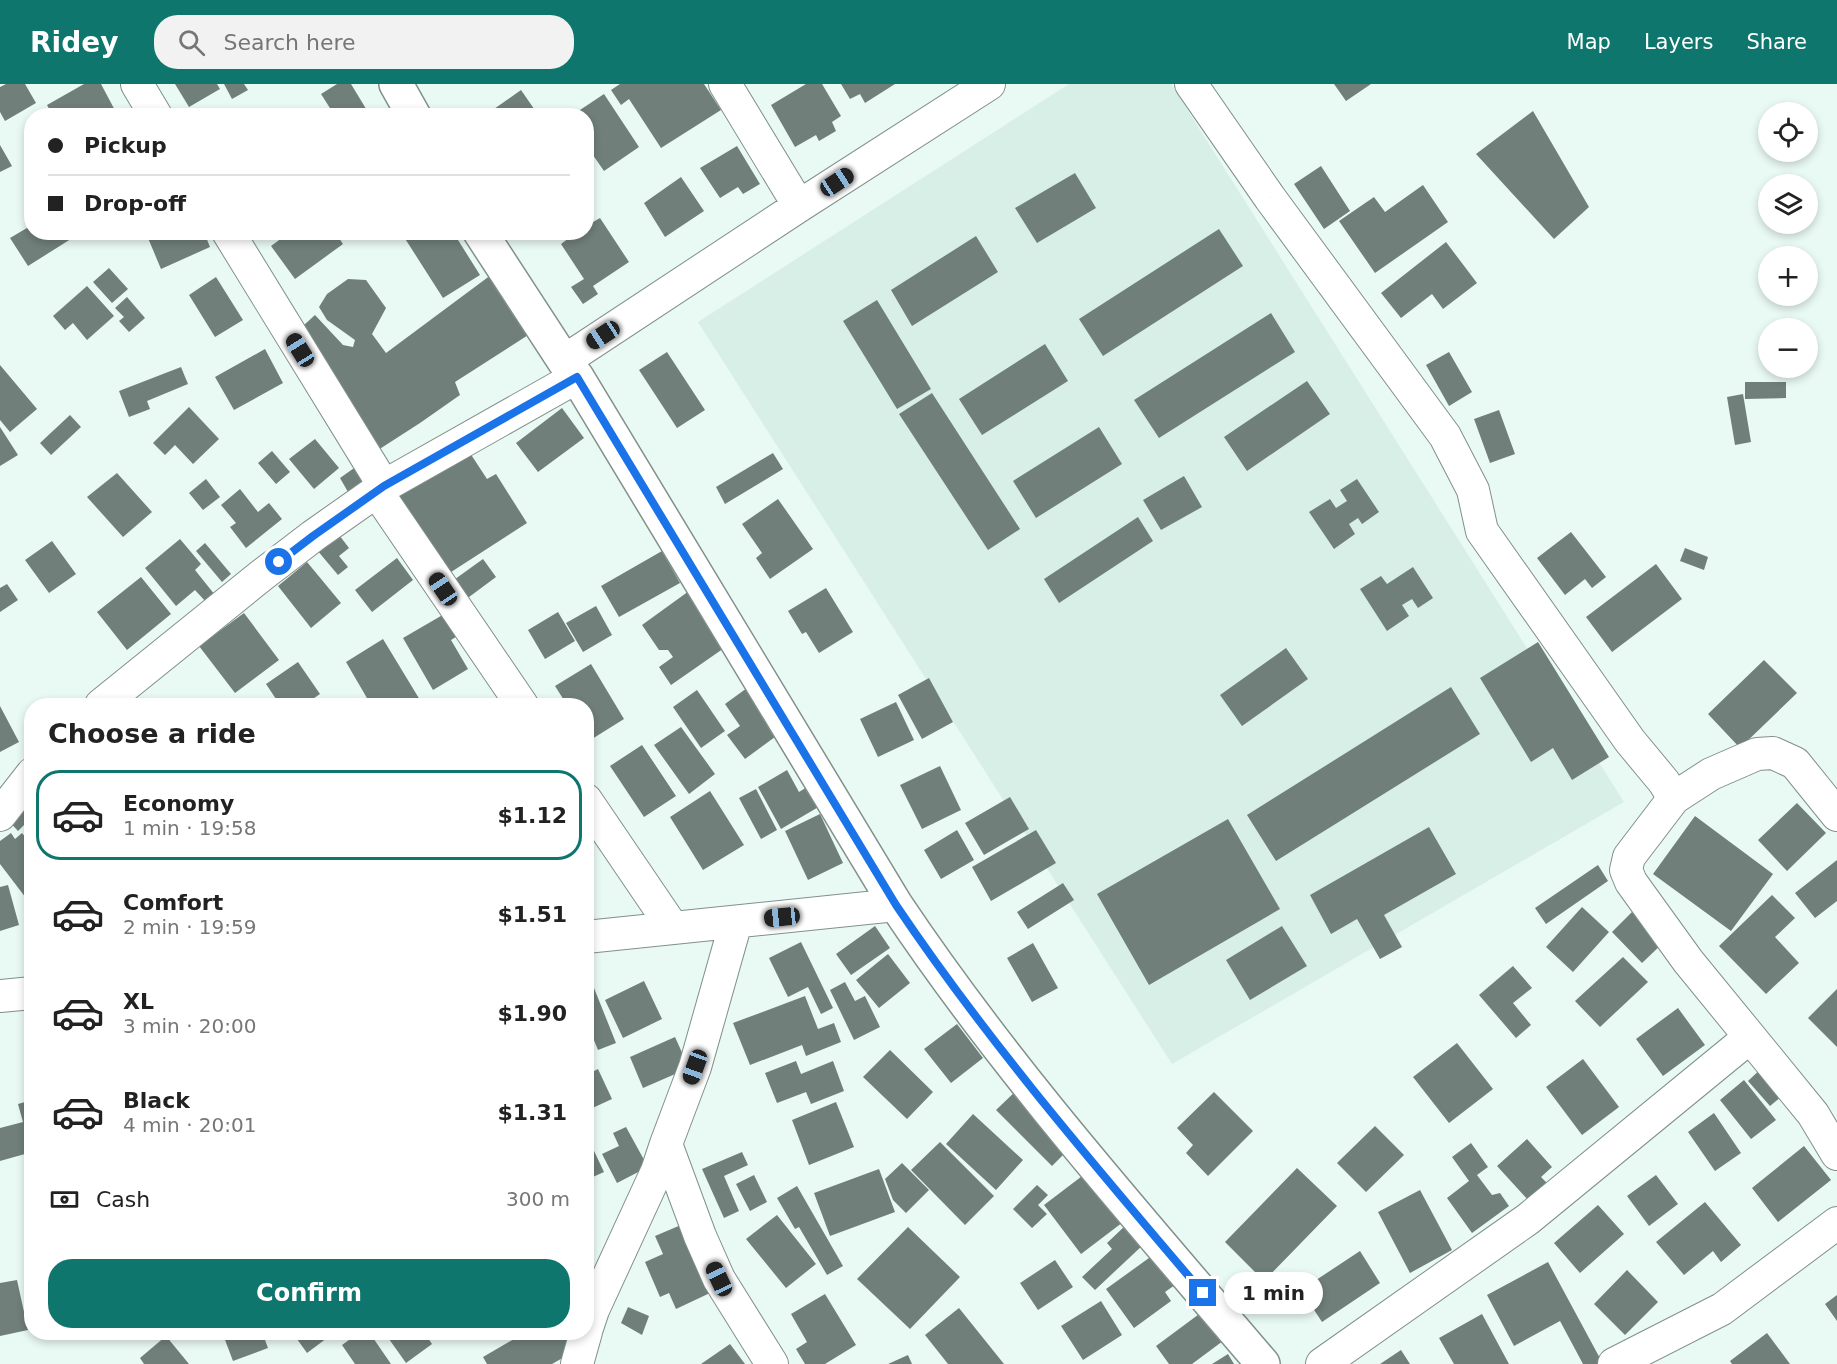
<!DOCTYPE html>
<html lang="en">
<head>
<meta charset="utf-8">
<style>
	body { margin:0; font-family:"DejaVu Sans",sans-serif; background:#f2f2f2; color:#222; height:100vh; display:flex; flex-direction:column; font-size:22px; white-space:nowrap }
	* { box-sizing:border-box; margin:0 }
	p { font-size:20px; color:#767676 }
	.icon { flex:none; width:33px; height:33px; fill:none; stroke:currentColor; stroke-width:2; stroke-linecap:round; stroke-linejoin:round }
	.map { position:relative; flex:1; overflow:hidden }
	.drawer { position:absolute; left:24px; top:614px; width:570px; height:642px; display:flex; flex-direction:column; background:#fff; border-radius:24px; box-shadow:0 3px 9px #0003 }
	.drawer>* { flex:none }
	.top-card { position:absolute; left:24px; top:24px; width:570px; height:132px; border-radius:24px; box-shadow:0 3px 9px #0003; display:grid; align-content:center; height:132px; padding:0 24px; background:#fff }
	.fabs { position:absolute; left:1758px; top:18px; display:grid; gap:12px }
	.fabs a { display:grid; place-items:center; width:60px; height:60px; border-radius:50%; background:#fff; box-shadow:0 3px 9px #0003; font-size:30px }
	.end { position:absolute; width:27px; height:27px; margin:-14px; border:8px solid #1a73e8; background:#fff; box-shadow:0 0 0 3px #fff }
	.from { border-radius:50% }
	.bubble { position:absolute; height:42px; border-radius:21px; background:#fff; box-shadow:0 3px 9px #0003; font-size:20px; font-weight:700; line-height:42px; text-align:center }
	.car { position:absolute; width:18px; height:36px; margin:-18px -9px; border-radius:8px; box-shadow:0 0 4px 2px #0007; background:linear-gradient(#222 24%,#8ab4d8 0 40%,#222 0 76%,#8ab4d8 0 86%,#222 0) }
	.top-card b { display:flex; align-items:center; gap:21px; height:57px; font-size:22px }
	.top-card b+b { border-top:2px solid #e0e0e0 }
	.top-card i { width:15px; height:15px; background:#222 }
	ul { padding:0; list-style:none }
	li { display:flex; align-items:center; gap:18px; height:90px; margin:0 12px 9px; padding:0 12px; border:3px solid transparent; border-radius:24px }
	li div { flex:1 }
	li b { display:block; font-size:22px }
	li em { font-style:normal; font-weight:700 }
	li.on { border-color:#0f766e }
	li>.icon { width:54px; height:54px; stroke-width:1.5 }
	h2 { padding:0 24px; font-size:27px; line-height:72px }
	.pay { display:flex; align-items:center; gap:15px; height:66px; padding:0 24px; font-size:22px }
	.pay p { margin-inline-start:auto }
	.button { display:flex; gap:12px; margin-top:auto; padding:12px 24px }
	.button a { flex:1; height:69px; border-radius:24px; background:#0f766e; color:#fff; font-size:24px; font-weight:700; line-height:69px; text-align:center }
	header { display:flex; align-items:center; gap:36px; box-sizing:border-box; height:84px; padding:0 30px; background:#0f766e; color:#fff }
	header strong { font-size:28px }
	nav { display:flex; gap:33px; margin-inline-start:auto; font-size:21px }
	.search { width:420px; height:54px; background:#f2f2f2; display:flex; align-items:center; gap:15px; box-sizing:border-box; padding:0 21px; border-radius:24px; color:#767676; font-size:22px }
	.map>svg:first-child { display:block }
	.built { fill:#d7efe7 }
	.building { fill:#707f7a }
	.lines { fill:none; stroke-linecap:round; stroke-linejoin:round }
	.minor-casing { stroke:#81908b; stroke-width:34 }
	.tertiary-casing { stroke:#81908b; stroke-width:36 }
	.minor { stroke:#fff; stroke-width:32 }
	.tertiary { stroke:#fff; stroke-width:33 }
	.route { stroke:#1a73e8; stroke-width:8 }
</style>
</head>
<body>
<header>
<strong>Ridey</strong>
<div class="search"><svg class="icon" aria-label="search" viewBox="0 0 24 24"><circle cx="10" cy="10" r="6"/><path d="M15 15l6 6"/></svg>Search here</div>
<nav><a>Map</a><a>Layers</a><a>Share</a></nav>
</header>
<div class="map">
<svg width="1837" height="1280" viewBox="0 0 1837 1280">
	<rect width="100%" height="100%" fill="#e9f9f4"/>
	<path class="built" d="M1069,0H1171L1624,718L1172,980L698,238Z"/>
	<path class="building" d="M6,0H25L36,19L5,37L0,28V3Z
		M84,0H101L118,32H53L47,21Z
		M175,0H217L220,5L189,23Z
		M224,0H244L248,6L232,15Z
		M337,0H351L368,28L363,32H335L321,10Z
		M620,0H704L721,26L661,64L629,15L621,21L611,6Z
		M806,0H822L841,32L832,38L836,47L819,57L816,51L795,63L771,21Z
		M841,0H895L865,19L860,10L850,15Z
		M1334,0H1371L1346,17Z
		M521,6L539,32H484Z
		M604,10L639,63L604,87L586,61V32H571Z
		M1533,27L1589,123L1554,155L1476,70Z
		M0,61L12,82L0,88Z
		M737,62L760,100L743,110L738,103L720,114L700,84Z
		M1321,82L1350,127L1324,145L1294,100Z
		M1075,89L1096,124L1037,159L1015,124Z
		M681,93L704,127L665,153L644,119Z
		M1423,101L1448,138L1375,189L1339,137L1374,113L1385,128Z
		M600,134L629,178L593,202L598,210L583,220L571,203L584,195L561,160L577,148H586V142Z
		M32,141V148H82L28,182L10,154Z
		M1219,145L1243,182L1103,272L1079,235Z
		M162,148H204L210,163L161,185L148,154Z
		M290,148H335L343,160L295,195L271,162Z
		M412,148H453L480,191L443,214L404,153Z
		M976,152L998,188L912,242L891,206Z
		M1446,158L1477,199L1443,225L1432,210L1401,234L1381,209Z
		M109,184L128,205L112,219L93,198Z
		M499,185L539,244L455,298L460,311L420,339L375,368L304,241L315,231L343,261L353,263L355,256L327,236L319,223L327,210L348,195L366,196L386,224L372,250L386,269Z
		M216,193L243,236L215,253L189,211Z
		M87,202L114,232L87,256L73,239L65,246L53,232Z
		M127,213L145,234L129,248L119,237L124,233L115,224Z
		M877,216L931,305L897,325L843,237Z
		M1271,229L1295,268L1159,354L1134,316Z
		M1045,260L1068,297L982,351L959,315Z
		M265,265L283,299L234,326L215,293Z
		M667,268L705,326L677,344L639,286Z
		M1449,268L1472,308L1449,322L1426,281Z
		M0,281L37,325L10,348L0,336Z
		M181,283L188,300L147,317L150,325L129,333L119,307Z
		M1307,297L1330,330L1247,387L1224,353Z
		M1745,298H1786V314L1745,315Z
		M932,309L1020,445L988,466L899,330Z
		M1743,310L1751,358L1735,361L1727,313Z
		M189,323L219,355L193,380L175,361L165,371L153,359Z
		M562,324L584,354L538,388L516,359Z
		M1499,326L1515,370L1490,379L1474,335Z
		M70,331L81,343L51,371L40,359Z
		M0,343L18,371L0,382Z
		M1099,343L1122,380L1036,434L1013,397Z
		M315,355L339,384L314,405L289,375Z
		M272,367L290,388L276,400L258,379Z
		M470,369L487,395L496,390L527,439L448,490L398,412Z
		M773,369L783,385L725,420L716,403Z
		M357,382L366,396L348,408L340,394Z
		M117,389L152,428L123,453L87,413Z
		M1184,392L1202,423L1161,446L1143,416Z
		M206,395L220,413L203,426L189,409Z
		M1357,395L1379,428L1362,440L1358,434L1349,440L1355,450L1334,465L1309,428L1330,415L1336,424L1347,417L1340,406Z
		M240,405L258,428L269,419L282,435L246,464L230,443L236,439L221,421Z
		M778,415L813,465L770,495L756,474L762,469L742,440Z
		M1138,433L1153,457L1059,519L1044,495Z
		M336,447L349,464L339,472L348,483L338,491L317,466Z
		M1571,448L1606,493L1592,504L1585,495L1565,511L1537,474Z
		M180,455L201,480L195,486L215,511L206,518L195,506L176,522L145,484Z
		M52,457L76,490L49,509L25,476Z
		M205,459L231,490L222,498L196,467Z
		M1685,464L1708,473L1704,486L1680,477Z
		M662,467L680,499L619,533L601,502Z
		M397,474L413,496L372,528L355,506Z
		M483,475L496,493L465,516L451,498Z
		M307,478L341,519L311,544L278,502Z
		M1656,480L1682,515L1612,568L1586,533Z
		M1413,483L1433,514L1418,524L1412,515L1402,521L1409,532L1387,547L1360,505L1381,492L1387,500Z
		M141,493L171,530L127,566L97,528Z
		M7,500L18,516L0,528V504Z
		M826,504L853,548L819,569L806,548L802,550L788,527Z
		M689,507L727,562L671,601L659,583L673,573L668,566H659L642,541Z
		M596,522L612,551L583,568L566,539Z
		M558,528L575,557L545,575L528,546Z
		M244,529L279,576L235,609L199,562Z
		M446,529L459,551L451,556L468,585L433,606L403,554Z
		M383,555L423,621H371L346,578Z
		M1538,558L1609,673L1572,696L1553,664L1531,678L1480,594Z
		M1286,564L1308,595L1242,642L1220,611Z
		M1764,576L1797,609L1740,664L1708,630Z
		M298,578L320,610L304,621H280L266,600Z
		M591,580L624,635L592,655L586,645V621H572L571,619L567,621L555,602Z
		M929,594L953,638L922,655L898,611Z
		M1451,603L1480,650L1276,777L1247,731Z
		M747,604L779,650L745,675L727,651L740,642L725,620Z
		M697,606L725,647L701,664L673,623Z
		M896,618L914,656L878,673L860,635Z
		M0,622L19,658L0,668Z
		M681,643L715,690L689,710L654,661Z
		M642,661L676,712L644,733L610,682Z
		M940,682L961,726L922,745L900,701Z
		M787,686L799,708L815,698L827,718L781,745L758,703Z
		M756,705L777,746L761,755L739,714Z
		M710,707L744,761L703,786L670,733Z
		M32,709V733L18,747L6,734Z
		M1010,713L1029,745L984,771L965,739Z
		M1797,719L1826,749L1787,787L1758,756Z
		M820,730L843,779L808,796L785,747Z
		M1695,732L1773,790L1731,847L1653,790Z
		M1228,735L1280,825L1149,901L1097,810Z
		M1429,743L1456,790L1384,831L1402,863L1380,875L1357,835L1331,850L1310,811Z
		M957,746L974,776L941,795L924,766Z
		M1036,746L1056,779L991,817L972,783Z
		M11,749L15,755L22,749L32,761V816L29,818L0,780V757Z
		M1837,776V817L1815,834L1795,809Z
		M1598,781L1608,797L1546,840L1535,824Z
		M1063,799L1074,816L1028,845L1017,828Z
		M8,801L19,841L0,847V803Z
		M1772,811L1795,834L1775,853L1799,879L1766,910L1719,862Z
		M1582,823L1609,848L1573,888L1546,863Z
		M1632,828L1663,859L1642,879L1612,848Z
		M875,842L890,864L851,891L836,870Z
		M1282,842L1307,882L1250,916L1226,876Z
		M801,858L833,924L821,930L808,903L788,913L769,874Z
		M1033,859L1058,904L1032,918L1007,874Z
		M888,870L910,899L879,924L856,896Z
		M1623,873L1648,898L1600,943L1575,917Z
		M1513,882L1532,904L1513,919L1531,941L1516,954L1479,911Z
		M586,884L616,959L598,966L586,937Z
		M644,897L662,935L623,954L605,916Z
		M845,898L855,917L865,912L880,943L854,956L830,906Z
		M1837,905V963L1808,934Z
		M805,912L818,945L834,939L841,958L806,972L802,961L750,981L733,939Z
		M1678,924L1705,961L1663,992L1636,955Z
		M957,940L983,974L951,999L924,965Z
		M675,953L689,984L643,1004L630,973Z
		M1457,959L1493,1005L1449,1039L1413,993Z
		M890,966L933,1008L907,1035L863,993Z
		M1583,975L1619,1023L1582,1051L1546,1003Z
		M796,977L801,990L833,977L844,1007L811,1020L806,1008L777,1019L765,989Z
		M1765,981L1788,1007L1770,1022L1748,997Z
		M598,985L612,1015L586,1027V991Z
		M1744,996L1776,1036L1751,1055L1720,1016Z
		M1021,1002L1077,1057L1052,1082L996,1026Z
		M1214,1008L1253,1047L1208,1092L1186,1069L1193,1061L1177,1044Z
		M32,1016V1068L0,1077V1044L23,1038L18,1020Z
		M836,1018L854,1063L809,1081L792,1036Z
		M1714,1029L1741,1069L1715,1087L1688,1048Z
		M973,1030L1023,1076L996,1106L946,1060Z
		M1375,1042L1404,1071L1366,1108L1337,1079Z
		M626,1043L648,1083L617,1099L602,1070L619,1062L613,1049Z
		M586,1050L604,1088L586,1096Z
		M1527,1055L1552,1083L1541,1093L1547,1099L1528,1116L1497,1082Z
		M940,1058L994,1112L965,1141L911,1086Z
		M1471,1059L1488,1083L1477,1091L1492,1111L1500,1109L1509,1122L1472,1149L1447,1114L1469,1097L1452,1073Z
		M1804,1062L1831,1096L1778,1138L1752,1104Z
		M742,1068L748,1081L724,1092L739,1127L724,1134L702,1085Z
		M902,1079L929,1106L906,1129L893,1116L885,1095Z
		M1094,1083L1131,1132L1081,1170L1044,1121Z
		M1297,1084L1337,1122L1264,1197L1225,1158Z
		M879,1085L895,1128L830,1152L814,1109Z
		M754,1091L767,1118L750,1127L736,1100Z
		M1656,1091L1678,1120L1649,1142L1627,1112Z
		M1037,1101L1048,1111L1038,1121L1047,1130L1032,1144L1013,1125Z
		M797,1102L843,1182L827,1191L799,1143L795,1145L777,1114Z
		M1420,1106L1452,1166L1410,1189L1378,1128Z
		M1705,1118L1741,1161L1721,1178L1713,1167L1684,1191L1656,1158Z
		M1598,1121L1624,1150L1580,1189L1554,1159Z
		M777,1131L816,1180L786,1204L746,1155Z
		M681,1141L710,1209L676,1225L669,1209L660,1213L645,1178L663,1170L655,1152Z
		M1126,1141L1144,1160L1095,1206L1082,1193L1112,1165L1107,1159Z
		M908,1143L960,1193L910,1245L857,1195Z
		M1167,1161L1189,1191L1165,1208L1171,1217L1134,1244L1106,1205Z
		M1360,1167L1380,1199L1322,1238L1301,1206Z
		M1055,1176L1073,1203L1038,1226L1020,1199Z
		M1548,1178L1602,1278L1599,1280H1583L1560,1237L1514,1262L1487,1211Z
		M1627,1186L1658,1218L1625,1251L1594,1220Z
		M17,1196L28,1246L0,1252V1199Z
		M825,1210L856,1261L825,1280H805L796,1265L807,1258L791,1230Z
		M1837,1211V1237L1825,1220Z
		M1101,1217L1122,1251L1083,1276L1061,1242Z
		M1210,1222L1231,1251L1192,1280H1169L1156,1262Z
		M628,1223L649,1232L642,1251L621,1239Z
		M959,1224L1004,1280H948L925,1251Z
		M1482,1230L1509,1280H1454L1439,1254Z
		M222,1248H262L268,1264L233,1277Z
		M292,1248H335L307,1269Z
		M360,1248H369L391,1280H355L342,1261Z
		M384,1248H424L432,1260L406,1279Z
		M526,1248H561L573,1268L552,1280H487L483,1273Z
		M1767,1249L1790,1280H1732L1730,1277Z
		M166,1252L189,1280H144L140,1274Z
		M730,1260L745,1280H701Z
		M1401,1266L1410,1280H1380Z
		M1228,1270L1234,1280H1212Z
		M908,1271L912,1280H888Z"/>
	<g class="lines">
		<g class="minor-casing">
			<path id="minor" d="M137,0L156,32
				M725,0L799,122
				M1191,0L1270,114L1445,352L1473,406L1482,447L1630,657L1664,698L1674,714
				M228,148L384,402
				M564,277L799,122L989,0
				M377,408L522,621
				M101,621L262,491L313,452L384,402L577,293
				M586,716L673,844
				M0,731L32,690
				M1837,731L1795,679L1773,669L1757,670L1711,690L1674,714L1629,773L1626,786L1631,798L1688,877L1813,1030L1837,1070
				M586,853L896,821
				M0,912L32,909
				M666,1060L700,1152L719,1195L772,1280
				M586,1247L593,1226L657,1087L666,1060L695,983L736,838
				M577,1280L586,1248
				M1322,1280L1528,1135L1750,953
				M1614,1280L1722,1225L1837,1139"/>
		</g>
		<g class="tertiary-casing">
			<path id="tertiary" d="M396,0L414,32
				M480,148L564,277L577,293L896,821C1005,984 1136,1131 1263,1280"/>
		</g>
		<use href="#minor" class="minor"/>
		<use href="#tertiary" class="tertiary"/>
	</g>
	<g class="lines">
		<path class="route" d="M279,478L313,452L384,402L577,293L896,821C988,958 1096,1083 1203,1209"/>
	</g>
</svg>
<div class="fabs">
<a><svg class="icon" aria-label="locate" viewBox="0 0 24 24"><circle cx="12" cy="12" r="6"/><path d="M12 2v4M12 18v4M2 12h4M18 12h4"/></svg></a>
<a><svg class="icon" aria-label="layers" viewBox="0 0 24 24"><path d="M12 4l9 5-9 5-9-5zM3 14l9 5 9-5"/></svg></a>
<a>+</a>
<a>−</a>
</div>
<i class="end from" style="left:279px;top:478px"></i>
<i class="end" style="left:1203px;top:1209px"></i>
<div class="bubble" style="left:1224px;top:1188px;width:99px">1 min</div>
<i class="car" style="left:837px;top:98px;rotate:57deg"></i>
<i class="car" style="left:603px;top:251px;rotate:237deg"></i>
<i class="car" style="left:300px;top:266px;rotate:328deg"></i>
<i class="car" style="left:443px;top:505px;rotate:326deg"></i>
<i class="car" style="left:782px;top:833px;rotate:264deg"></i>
<i class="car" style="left:695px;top:983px;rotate:200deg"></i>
<i class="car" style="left:719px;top:1195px;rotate:335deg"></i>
<div class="top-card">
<b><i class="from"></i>Pickup</b>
<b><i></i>Drop-off</b>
</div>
<section class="drawer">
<h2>Choose a ride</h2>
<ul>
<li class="on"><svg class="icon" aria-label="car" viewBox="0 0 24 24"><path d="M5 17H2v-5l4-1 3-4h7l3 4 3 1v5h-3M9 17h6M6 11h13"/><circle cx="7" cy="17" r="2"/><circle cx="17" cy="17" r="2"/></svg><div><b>Economy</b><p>1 min · 19:58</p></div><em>$1.12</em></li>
<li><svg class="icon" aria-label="car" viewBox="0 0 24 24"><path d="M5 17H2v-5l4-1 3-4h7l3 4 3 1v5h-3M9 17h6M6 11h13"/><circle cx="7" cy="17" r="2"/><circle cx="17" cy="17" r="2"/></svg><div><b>Comfort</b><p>2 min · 19:59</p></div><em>$1.51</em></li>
<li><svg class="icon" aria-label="car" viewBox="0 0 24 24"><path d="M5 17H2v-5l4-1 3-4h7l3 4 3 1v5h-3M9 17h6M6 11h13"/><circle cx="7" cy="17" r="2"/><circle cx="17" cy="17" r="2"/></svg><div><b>XL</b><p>3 min · 20:00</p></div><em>$1.90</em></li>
<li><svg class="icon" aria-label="car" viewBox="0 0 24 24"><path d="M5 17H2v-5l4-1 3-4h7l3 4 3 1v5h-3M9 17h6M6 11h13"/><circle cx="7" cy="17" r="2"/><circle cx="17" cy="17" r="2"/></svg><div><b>Black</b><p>4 min · 20:01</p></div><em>$1.31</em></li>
</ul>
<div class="pay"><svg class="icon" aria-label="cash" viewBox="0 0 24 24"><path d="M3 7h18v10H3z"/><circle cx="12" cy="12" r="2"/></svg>Cash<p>300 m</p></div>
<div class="button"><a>Confirm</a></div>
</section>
</div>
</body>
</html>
